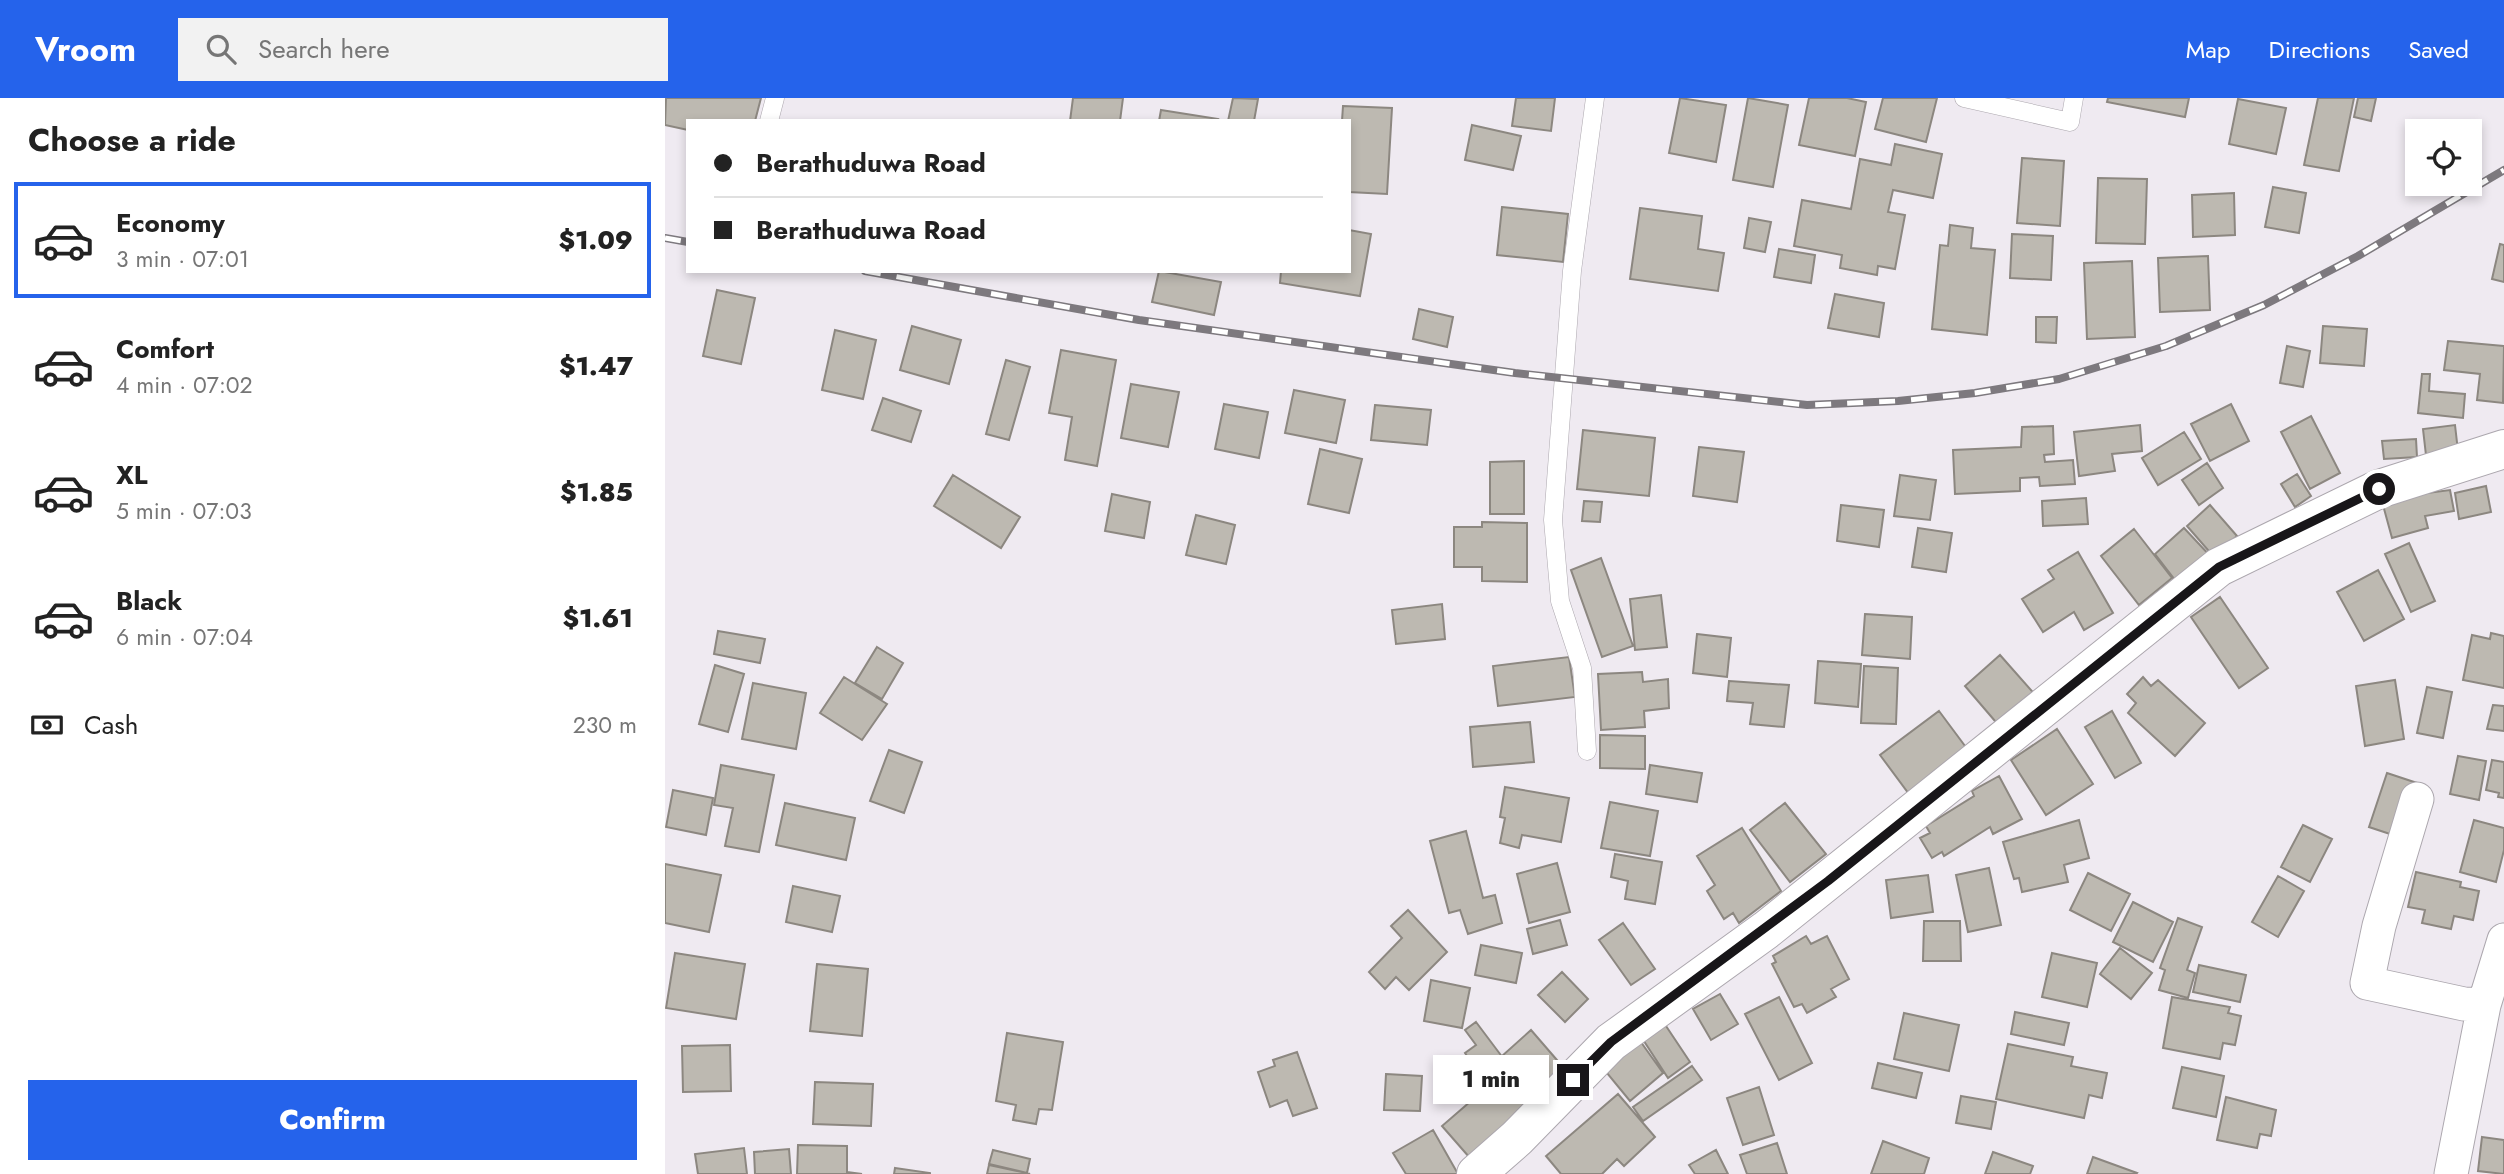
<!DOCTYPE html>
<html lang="en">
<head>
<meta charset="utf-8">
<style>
	body { margin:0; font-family:Jost,sans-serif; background:#f2f2f2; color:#222; height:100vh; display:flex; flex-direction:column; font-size:26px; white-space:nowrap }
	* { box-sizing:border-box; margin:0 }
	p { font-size:23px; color:#767676 }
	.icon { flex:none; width:38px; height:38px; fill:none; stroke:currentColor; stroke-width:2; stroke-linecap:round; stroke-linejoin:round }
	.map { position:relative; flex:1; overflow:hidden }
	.panel { display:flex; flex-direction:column; background:#fff; width:665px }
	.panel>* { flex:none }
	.banner { position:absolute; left:21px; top:21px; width:665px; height:154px; border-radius:0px; box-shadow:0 4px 10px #0003; display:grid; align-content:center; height:154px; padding:0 28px; background:#fff }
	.buttons { position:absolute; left:1740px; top:21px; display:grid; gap:14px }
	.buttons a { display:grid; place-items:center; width:77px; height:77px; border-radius:0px; background:#fff; box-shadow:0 4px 10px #0003; font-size:35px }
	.end { position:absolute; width:32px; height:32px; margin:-16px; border:9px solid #181619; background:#fff; box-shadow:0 0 0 4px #fff }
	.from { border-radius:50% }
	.bubble { position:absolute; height:49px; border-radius:0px; background:#fff; box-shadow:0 4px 10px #0003; font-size:23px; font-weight:800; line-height:49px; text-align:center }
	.banner b { display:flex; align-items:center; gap:24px; height:66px; font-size:26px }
	.banner b+b { border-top:2px solid #e0e0e0 }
	.banner i { width:18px; height:18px; background:#222 }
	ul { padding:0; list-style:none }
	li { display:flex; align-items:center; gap:21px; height:116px; margin:0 14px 10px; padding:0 14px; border:4px solid transparent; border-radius:0px }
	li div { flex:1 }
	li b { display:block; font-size:26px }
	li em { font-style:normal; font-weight:800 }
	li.selected { border-color:#2563eb }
	li>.icon { width:63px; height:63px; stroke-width:1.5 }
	h2 { padding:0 28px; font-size:32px; line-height:84px }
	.pay { display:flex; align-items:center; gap:18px; height:77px; padding:0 28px; font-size:26px }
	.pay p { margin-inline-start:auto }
	.cta { display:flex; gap:14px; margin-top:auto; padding:14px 28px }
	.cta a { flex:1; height:80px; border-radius:0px; background:#2563eb; color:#fff; font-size:28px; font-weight:800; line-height:80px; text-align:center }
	header { display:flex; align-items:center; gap:42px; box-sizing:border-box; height:98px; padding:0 35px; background:#2563eb; color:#fff }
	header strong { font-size:33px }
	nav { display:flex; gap:38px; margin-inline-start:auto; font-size:24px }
	.search { width:490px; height:63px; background:#f2f2f2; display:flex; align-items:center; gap:18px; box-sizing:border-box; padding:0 24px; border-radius:0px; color:#767676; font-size:26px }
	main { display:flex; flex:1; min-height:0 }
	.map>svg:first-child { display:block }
	.building { fill:#bdb9b1; stroke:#8c8780; stroke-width:2 }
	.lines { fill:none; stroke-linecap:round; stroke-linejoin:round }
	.service-casing { stroke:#aca7ae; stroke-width:19 }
	.minor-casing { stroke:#aca7ae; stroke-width:35 }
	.tertiary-casing { stroke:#aca7ae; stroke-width:40 }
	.service { stroke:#fff; stroke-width:18 }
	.minor { stroke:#fff; stroke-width:33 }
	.tertiary { stroke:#fff; stroke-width:38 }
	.rail-casing { stroke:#7d797e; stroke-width:8 }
	.rail { stroke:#fff; stroke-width:5; stroke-dasharray:16; stroke-linecap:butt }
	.route { stroke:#181619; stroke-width:9 }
</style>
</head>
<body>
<header>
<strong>Vroom</strong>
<div class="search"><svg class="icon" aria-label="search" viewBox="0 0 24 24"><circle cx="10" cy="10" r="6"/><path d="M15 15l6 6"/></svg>Search here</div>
<nav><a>Map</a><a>Directions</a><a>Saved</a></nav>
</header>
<main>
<section class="panel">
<h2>Choose a ride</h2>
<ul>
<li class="selected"><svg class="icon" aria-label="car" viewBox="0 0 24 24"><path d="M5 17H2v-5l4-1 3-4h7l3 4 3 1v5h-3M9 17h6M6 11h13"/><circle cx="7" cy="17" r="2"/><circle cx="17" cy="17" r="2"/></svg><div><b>Economy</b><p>3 min · 07:01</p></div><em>$1.09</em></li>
<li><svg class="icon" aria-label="car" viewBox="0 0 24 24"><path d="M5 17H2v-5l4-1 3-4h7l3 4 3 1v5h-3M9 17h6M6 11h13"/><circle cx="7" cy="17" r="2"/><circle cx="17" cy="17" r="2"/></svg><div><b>Comfort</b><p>4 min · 07:02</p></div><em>$1.47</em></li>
<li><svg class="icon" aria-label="car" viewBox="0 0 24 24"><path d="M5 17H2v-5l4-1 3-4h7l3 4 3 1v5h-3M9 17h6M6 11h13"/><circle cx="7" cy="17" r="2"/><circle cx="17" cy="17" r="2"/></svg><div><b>XL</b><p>5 min · 07:03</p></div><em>$1.85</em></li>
<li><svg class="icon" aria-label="car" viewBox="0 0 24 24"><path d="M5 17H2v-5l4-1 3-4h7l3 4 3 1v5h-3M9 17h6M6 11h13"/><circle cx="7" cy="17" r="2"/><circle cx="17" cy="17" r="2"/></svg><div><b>Black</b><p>6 min · 07:04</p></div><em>$1.61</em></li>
</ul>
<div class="pay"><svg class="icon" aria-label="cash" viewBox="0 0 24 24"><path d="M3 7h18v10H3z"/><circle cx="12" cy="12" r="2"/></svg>Cash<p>230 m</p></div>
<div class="cta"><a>Confirm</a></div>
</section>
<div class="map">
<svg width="1839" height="1076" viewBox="0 0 1839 1076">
	<rect width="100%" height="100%" fill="#efeaf1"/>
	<path class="building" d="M1,0H96L90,23H23V32L0,27Z
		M408,0H458L455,23H405Z
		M568,0L593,1L589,23H563Z
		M851,0H890L886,33L847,28Z
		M1015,0L1061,7L1051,64L1004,55Z
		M1083,0L1123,7L1108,89L1068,82Z
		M1144,0H1182L1201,4L1190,58L1134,47Z
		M1218,0H1272L1261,44L1210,31Z
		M1443,0H1524L1520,19L1442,4Z
		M1653,0H1689L1674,73L1639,67Z
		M1693,0H1711L1706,23L1689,19Z
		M1573,1L1621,10L1611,56L1564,46Z
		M678,8L727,10L722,96L684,94V23H677Z
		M496,12L553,21L552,23H494Z
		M807,27L856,38L848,72L800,62Z
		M1230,46L1277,56L1268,100L1228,92L1223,114L1240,117L1230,171L1213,168L1212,177L1175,170L1177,157L1129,148L1137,102L1186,111L1195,61L1226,67Z
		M1357,60L1399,63L1395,128L1352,125Z
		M1433,80L1482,81L1480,146L1431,145Z
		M1608,89L1641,95L1634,135L1600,129Z
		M1569,95L1570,137L1528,139L1527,97Z
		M837,109L903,116L898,164L832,157Z
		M975,110L1037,118L1033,151L1059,155L1053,193L965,181Z
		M1084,120L1106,124L1100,154L1079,150Z
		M1285,127L1308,130L1306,150L1330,152L1322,237L1267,231L1275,147L1283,148Z
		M684,132L706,136L695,198L615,185L616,173H684Z
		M1347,136L1388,138L1386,182L1345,180Z
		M1835,146L1839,147V184L1827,181Z
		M1114,151L1150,157L1146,185L1109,179Z
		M1543,158L1545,212L1495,214L1493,160Z
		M1467,163L1470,239L1422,241L1419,165Z
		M494,173L556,184L549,217L487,204Z
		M52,192L90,200L76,266L38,258Z
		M1170,196L1219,205L1214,239L1163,230Z
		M754,211L788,219L782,249L748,241Z
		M1371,219H1392L1391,245L1371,244Z
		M247,228L296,242L284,286L235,272Z
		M1658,228L1702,231L1699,268L1655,265Z
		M170,232L211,242L198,301L157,292Z
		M1783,243L1839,248L1838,305L1812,302L1815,276L1779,272Z
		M1622,248L1645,253L1638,289L1615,285Z
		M396,252L451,262L432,368L400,362L407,319L384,315Z
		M341,262L365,269L344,342L321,336Z
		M1757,276H1765L1764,293L1800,296L1798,320L1753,315Z
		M466,286L514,294L503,349L456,340Z
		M629,292L680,302L671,345L620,335Z
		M218,300L256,313L246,344L207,332Z
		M559,306L603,314L594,360L550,351Z
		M1566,306L1584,343L1545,363L1526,326Z
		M710,307L766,312L762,347L706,342Z
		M1646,318L1675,375L1645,391L1616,334Z
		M1475,327L1477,353L1447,356L1450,373L1414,378L1409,334Z
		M1790,327L1794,362L1762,366L1758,331Z
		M1388,328L1389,356L1379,357L1380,364L1408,362L1410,386L1375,388L1374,379L1355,380V393L1290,396L1288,352L1356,349L1357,329Z
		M918,332L990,340L984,398L912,391Z
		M1519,334L1536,361L1493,387L1477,360Z
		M1751,341L1752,359L1719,361L1717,343Z
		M1034,349L1079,354L1072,404L1028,398Z
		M655,351L697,361L684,415L643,406Z
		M859,363V416H825V364Z
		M1542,365L1558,390L1534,407L1517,382Z
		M1632,376L1646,398L1630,409L1616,386Z
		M288,377L355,419L336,450L269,408Z
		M1235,377L1271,382L1265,422L1229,418Z
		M1821,388L1826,414L1794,421L1790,395Z
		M1785,392L1789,413L1760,418L1763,430L1727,440L1718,407L1747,397Z
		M447,396L485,404L479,440L440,433Z
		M1421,400L1423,426L1378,428L1377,403Z
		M919,403L937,404L935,424L917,423Z
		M1176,407L1219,412L1214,449L1172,443Z
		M1545,407L1572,438L1549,459L1522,428Z
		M531,417L570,427L561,466L521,457Z
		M817,424L862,425V484L817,483V469H789V429H817Z
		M1253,430L1287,435L1281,474L1247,469Z
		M1519,430L1549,462L1517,491L1490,456Z
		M1469,431L1507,480L1474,507L1436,458Z
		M1744,445L1770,503L1746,514L1720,456Z
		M1413,454L1448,515L1419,532L1409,514L1378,534L1357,501L1389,481L1383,472Z
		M936,460L968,548L937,559L906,472Z
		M1713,472L1739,521L1699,543L1672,494Z
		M996,497L1002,549L970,552L965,501Z
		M1555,499L1603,570L1574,590L1526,519Z
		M777,506L780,541L731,546L727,512Z
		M1200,516L1247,519L1245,561L1197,557Z
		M53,533L100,541L95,565L49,556Z
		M1826,535L1839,538V590L1798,582L1807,537L1825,541Z
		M1032,536L1066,540L1062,579L1028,575Z
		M212,549L238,565L217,601L190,585Z
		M1335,557L1372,599L1336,630L1300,588Z
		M904,559L910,599L833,608L828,568Z
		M1153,563L1196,566L1193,609L1150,605Z
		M50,567L79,576L63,634L34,626Z
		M1199,568L1233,570L1231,626L1196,625Z
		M977,574L978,584L1003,581L1004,610L979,613L980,629L936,632L933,576Z
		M179,579L222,606L197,642L155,615Z
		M1478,579L1486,588L1493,582L1540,625L1510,658L1463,615L1471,605L1462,596Z
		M1730,582L1739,641L1700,648L1691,588Z
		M1064,583L1124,587L1119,629L1085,626L1088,605L1062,603Z
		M88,585L141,595L131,651L77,641Z
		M1762,589L1787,594L1778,640L1752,635Z
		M1828,607L1839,608V633L1822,631Z
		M1274,613L1303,652L1244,696L1215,657Z
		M1447,613L1476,665L1450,680L1420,629Z
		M865,624L869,664L808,669L805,629Z
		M1392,631L1428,686L1381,717L1346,662Z
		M935,637L980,638V671L935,670Z
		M224,652L257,664L239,715L205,703Z
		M1793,658L1821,663L1814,702L1785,696Z
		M1827,662L1839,664V700L1833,699L1834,695L1821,692Z
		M56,667L109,677L94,754L60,748L68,710L49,707Z
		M985,667L1037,675L1032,704L981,696Z
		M1722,675L1752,685L1734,739L1704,729Z
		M1334,678L1357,721L1328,736L1325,729L1279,758L1277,754L1267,760L1255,740L1265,735L1261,728L1309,698L1307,693Z
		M840,689L904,700L896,744L857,737L854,750L835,745L840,720L835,719Z
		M8,692L48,700L41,737L1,729Z
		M945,704L993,713L985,758L936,750Z
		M120,705L190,720L181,762L111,747Z
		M1120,705L1161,756L1125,784L1085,732Z
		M1414,722L1424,760L1399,767L1403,784L1357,794L1354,780L1349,781L1338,744Z
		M1809,722L1839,730V752L1831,784L1795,774Z
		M1638,727L1667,741L1645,784L1616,769Z
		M1077,730L1116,793L1074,825L1068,815L1059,821L1042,793L1050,787L1032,758Z
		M801,733L818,800L830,797L837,825L803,836L795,812L784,815L765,743Z
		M950,756L997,764L990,806L960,801L963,783L946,779Z
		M892,765L905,814L864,825L852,776Z
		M0,766L56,777L44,834L0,825Z
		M1324,770L1336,827L1303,834L1291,777Z
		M1751,774L1796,784L1795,789L1814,793L1808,822L1789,818L1786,831L1757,825L1760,812L1743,809Z
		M1423,775L1465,796L1446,833L1405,812Z
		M1263,777L1268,814L1226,820L1221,782Z
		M1613,778L1639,793L1613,839L1587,824Z
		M128,788L175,798L167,834L121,824Z
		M1468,804L1508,824L1488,864L1448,844Z
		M743,812L782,854L744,892L731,879L720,891L704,874L737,840L726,828Z
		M1513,820L1537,829L1522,872L1530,875L1523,900L1494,892L1500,872L1495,870Z
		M895,822L902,847L868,856L862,831Z
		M1259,823H1295L1296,863H1258Z
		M958,825L990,871L966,887L934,842Z
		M1141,838L1146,846L1162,838L1184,881L1166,891L1171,899L1142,915L1137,906L1129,909L1107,866L1111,864L1108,858Z
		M816,847L857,855L851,885L810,877Z
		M1455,850L1487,875L1466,901L1435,876Z
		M10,855L80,866L71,921L1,910Z
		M1387,855L1432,865L1422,909L1377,899Z
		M152,866L203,871L197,938L145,933Z
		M1534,867L1581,877L1575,904L1528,894Z
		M897,874L923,901L900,924L873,897Z
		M766,882L805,890L797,930L759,923Z
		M1055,896L1073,926L1046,942L1028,911Z
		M1114,899L1147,965L1114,982L1080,916Z
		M1507,899L1565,909L1563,915L1576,918L1570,947L1558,945L1555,961L1498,950Z
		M1350,914L1404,925L1399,947L1346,936Z
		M1239,915L1294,927L1284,973L1229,961Z
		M997,922L1025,964L1003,980L975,937Z
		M811,924L838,960L816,978L800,955L811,947L800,932Z
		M866,932L898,969L870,995L837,958Z
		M342,935L398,944L387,1012L374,1011L371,1026L348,1022L351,1007L331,1003Z
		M973,940L998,975L965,1003L937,969Z
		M1343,946L1408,959L1406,968L1442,975L1437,1000L1424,997L1419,1020L1331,1001Z
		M65,947L66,993L18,994L17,948Z
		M632,954L652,1010L628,1018L622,1002L605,1009L593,974L610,968L608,962Z
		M1213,965L1257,975L1251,1000L1207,990Z
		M1027,968L1037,982L978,1023L968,1009Z
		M1517,969L1559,978L1551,1019L1508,1010Z
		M843,971L871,1003L805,1060L777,1028Z
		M721,976L757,978L755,1013L719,1012Z
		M150,984L208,986L206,1028L148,1026Z
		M1094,989L1109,1037L1078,1047L1062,1000Z
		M953,996L990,1039L959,1068L952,1061L937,1076H896L881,1058Z
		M1296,998L1331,1004L1326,1031L1291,1025Z
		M1561,999L1611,1012L1606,1038L1595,1036L1592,1050L1552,1042Z
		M768,1032L793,1076H741L728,1055Z
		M1817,1039L1839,1042V1076L1813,1073Z
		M1218,1043L1264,1060L1259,1076H1206Z
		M1112,1045L1122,1076H1082L1075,1057Z
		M133,1047L182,1048V1074L197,1076H132Z
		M79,1050L82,1076H33L30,1056Z
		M124,1051L126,1076H90L89,1054Z
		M328,1052L365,1061L362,1075L324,1066Z
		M1051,1052L1063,1076H1030L1024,1067Z
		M1328,1054L1368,1068L1365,1076H1320Z
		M1428,1059L1472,1075L1471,1076H1422Z
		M324,1067L362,1075L365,1076H322Z
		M230,1070L265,1075V1076H229Z"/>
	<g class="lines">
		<g class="service-casing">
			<path id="service" d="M1299,0L1405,24L1409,0
				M104,23L110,0
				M922,653L917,570L895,503L888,422L907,173L930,0"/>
		</g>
		<g class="minor-casing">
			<path id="minor" d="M1752,701L1714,828L1702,885L1799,906L1819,907
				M1786,1076L1819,907L1839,842"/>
		</g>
		<g class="tertiary-casing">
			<path id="tertiary" d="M811,1076L852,1040L946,944L1101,832L1554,469L1714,391L1839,351"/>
		</g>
		<use href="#service" class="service"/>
		<use href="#minor" class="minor"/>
		<use href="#tertiary" class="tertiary"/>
		<g class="rail-casing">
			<path id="rail" d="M0,140L23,144
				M200,173L474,222L850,275L1142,307L1233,303L1310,295L1394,281L1501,248L1599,207L1693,158L1839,72"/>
		</g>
		<use href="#rail" class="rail"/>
	</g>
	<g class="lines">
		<path class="route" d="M908,982L946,944L1163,783L1554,469L1714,391"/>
	</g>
</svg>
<div class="buttons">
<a><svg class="icon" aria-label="locate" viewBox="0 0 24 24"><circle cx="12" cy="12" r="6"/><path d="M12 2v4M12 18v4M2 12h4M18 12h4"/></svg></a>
</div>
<i class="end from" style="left:1714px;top:391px"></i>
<i class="end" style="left:908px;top:982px"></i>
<div class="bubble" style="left:768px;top:957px;width:116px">1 min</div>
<div class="banner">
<b><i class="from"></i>Berathuduwa Road</b>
<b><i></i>Berathuduwa Road</b>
</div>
</div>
</main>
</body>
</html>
